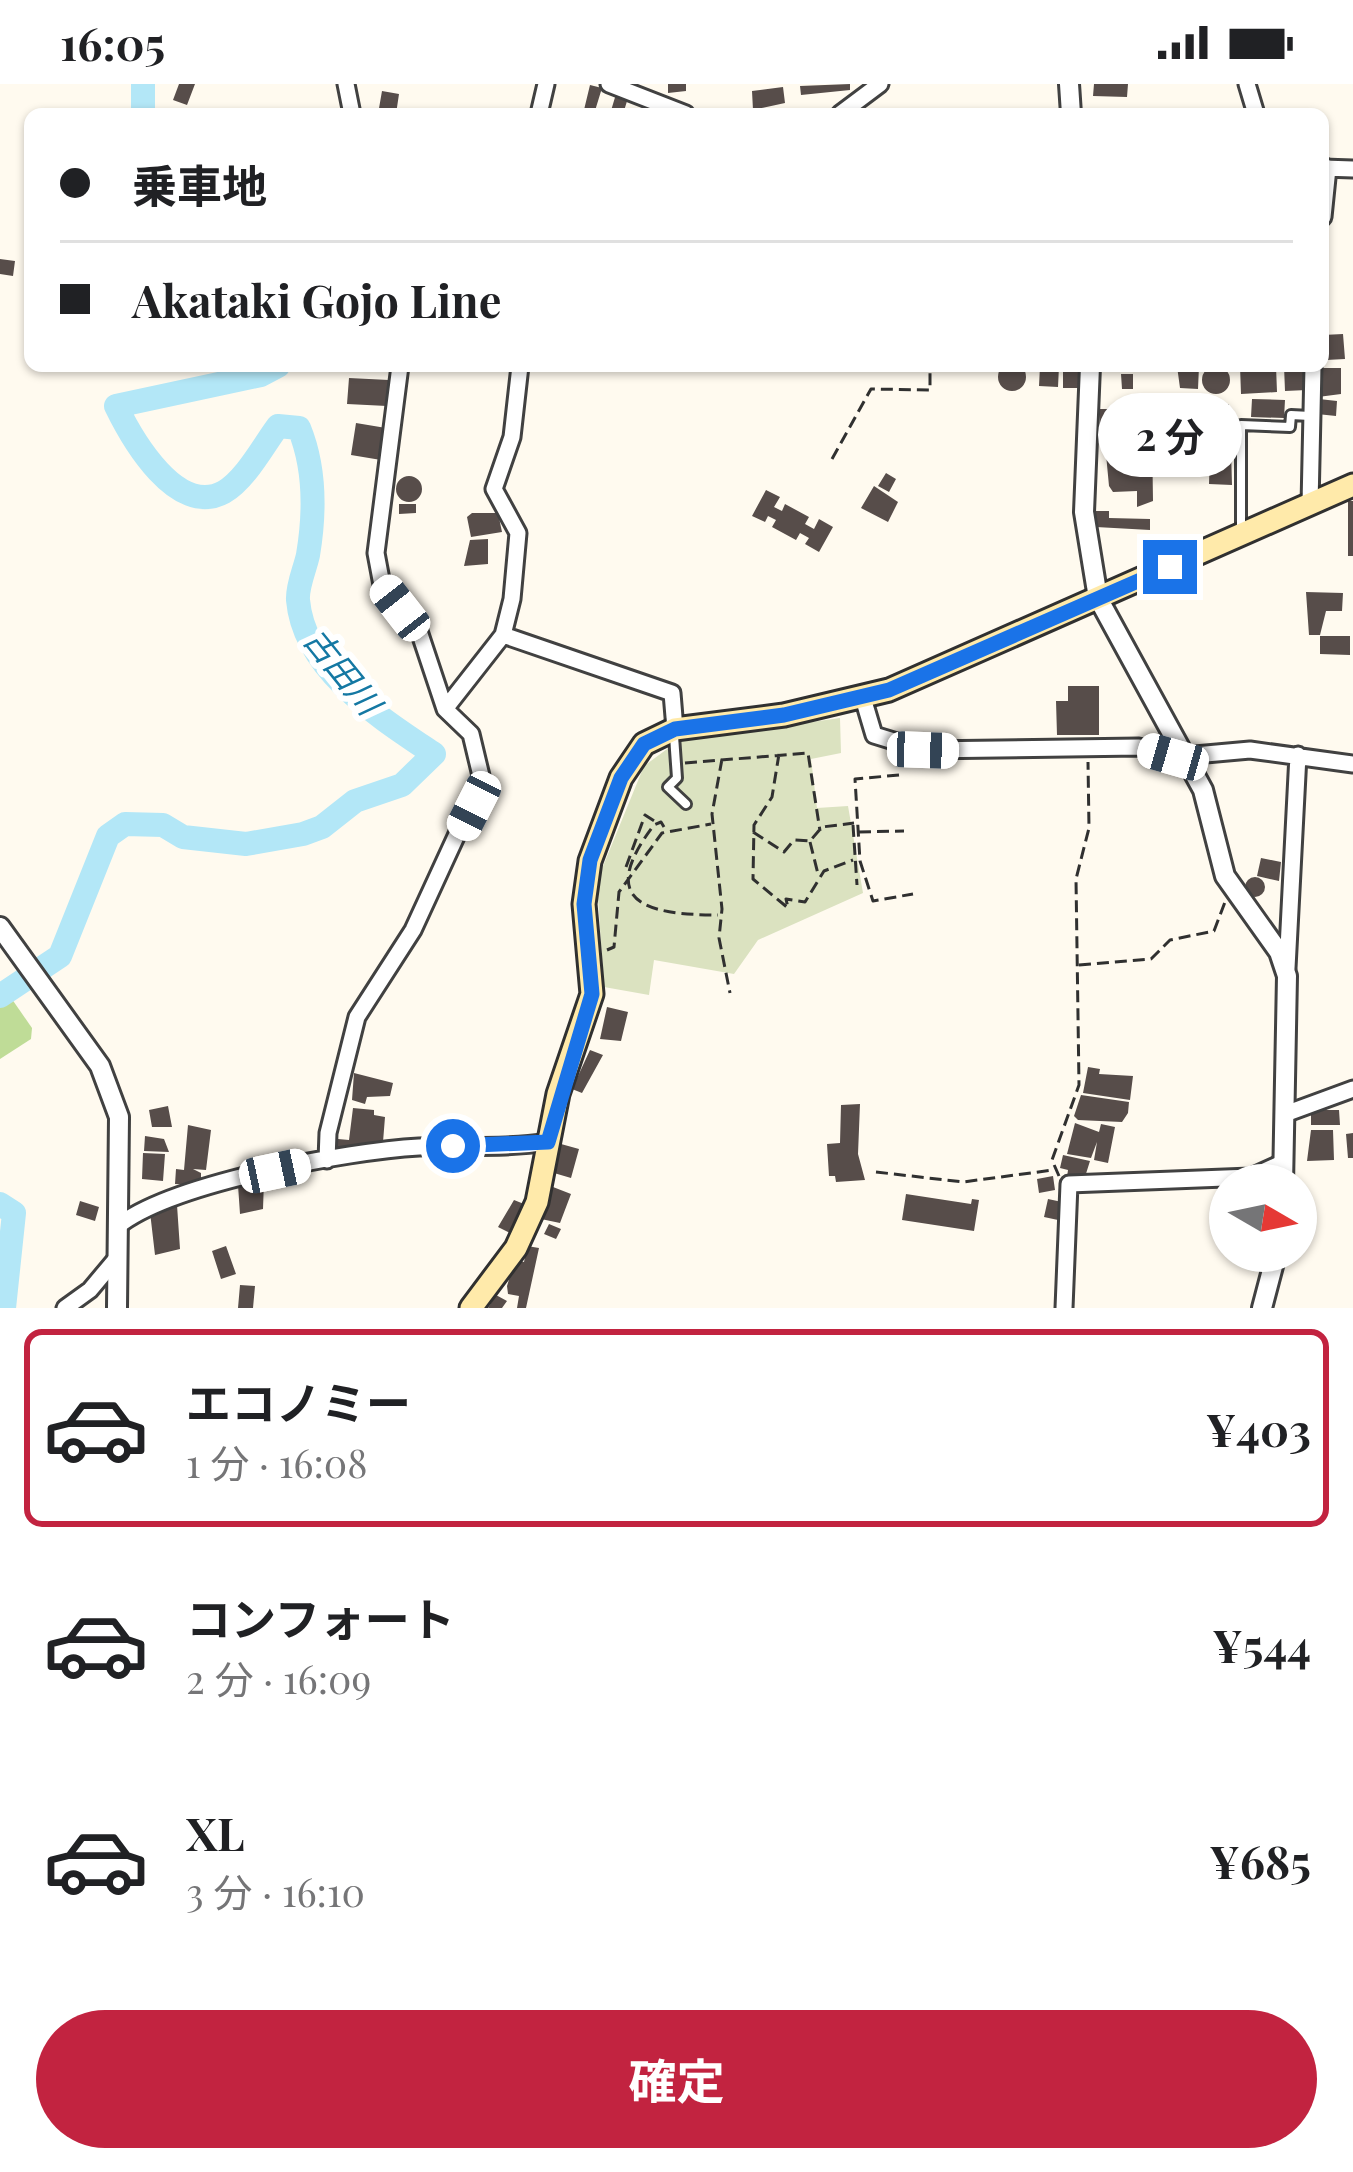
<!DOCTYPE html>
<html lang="ja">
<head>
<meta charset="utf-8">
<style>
	body { margin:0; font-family:"Playfair Display","Noto Sans JP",serif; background:#f6f6f6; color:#202124; height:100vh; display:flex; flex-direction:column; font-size:45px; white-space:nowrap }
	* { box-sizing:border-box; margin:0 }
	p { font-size:39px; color:#757577 }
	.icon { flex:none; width:66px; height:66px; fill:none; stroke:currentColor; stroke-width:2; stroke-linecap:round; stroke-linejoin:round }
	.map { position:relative; height:1224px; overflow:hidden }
	.sheet { display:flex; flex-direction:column; background:#fff; flex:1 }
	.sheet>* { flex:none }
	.guide { position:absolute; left:24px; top:24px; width:1305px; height:264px; border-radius:18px; box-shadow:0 3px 9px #0004; display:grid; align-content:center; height:264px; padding:0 36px; background:#fff }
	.needle { width:78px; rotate:99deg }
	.tools { position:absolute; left:1209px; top:1080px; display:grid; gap:24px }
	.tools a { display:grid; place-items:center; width:108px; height:108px; border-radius:50%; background:#fff; box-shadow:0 3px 9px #0004; font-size:60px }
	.end { position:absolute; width:54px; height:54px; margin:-27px; border:15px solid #1a73e8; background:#fff; box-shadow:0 0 0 6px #fff }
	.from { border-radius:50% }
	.bubble { position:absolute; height:84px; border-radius:42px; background:#fff; box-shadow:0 3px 9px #0004; font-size:39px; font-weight:700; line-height:84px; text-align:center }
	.car { position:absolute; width:36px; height:72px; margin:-36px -18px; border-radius:15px; box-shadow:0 0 9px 3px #0007; background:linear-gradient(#fff 24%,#345 0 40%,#fff 0 76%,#345 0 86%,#fff 0) }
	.guide b { display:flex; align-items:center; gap:42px; height:114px; font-size:45px }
	.guide b+b { border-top:3px solid #e0e0e0 }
	.guide i { width:30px; height:30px; background:#202124 }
	ul { padding:21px 0 0; list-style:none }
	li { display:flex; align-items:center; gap:36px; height:198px; margin:0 24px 18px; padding:0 12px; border:6px solid transparent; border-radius:18px }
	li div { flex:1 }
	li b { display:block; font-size:45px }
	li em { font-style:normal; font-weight:700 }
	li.selected { border-color:#c22340 }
	li>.icon { width:108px; height:108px; stroke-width:1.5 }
	.primary-button { display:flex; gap:24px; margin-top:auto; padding:24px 36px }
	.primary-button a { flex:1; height:138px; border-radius:72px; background:#c22340; color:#fff; font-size:48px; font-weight:700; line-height:138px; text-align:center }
	.status { display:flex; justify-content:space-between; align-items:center; height:84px; padding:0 60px; background:#fff; direction:ltr }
	.status svg { height:33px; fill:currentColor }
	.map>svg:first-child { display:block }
	.forest { fill:#bfdc97 }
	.cemetery { fill:#dbe2c0 }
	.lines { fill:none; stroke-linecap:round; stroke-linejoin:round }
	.river { stroke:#b3e7f7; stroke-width:24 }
	.building { fill:#574d4a }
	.service-casing { stroke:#414141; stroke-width:14 }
	.minor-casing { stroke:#414141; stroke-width:21 }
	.tertiary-casing { stroke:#414141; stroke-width:24 }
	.secondary-casing { stroke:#303030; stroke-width:27 }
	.path { stroke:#303030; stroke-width:3; stroke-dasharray:12 6; stroke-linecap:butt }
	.service { stroke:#fff; stroke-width:8 }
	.minor { stroke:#fff; stroke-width:15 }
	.tertiary { stroke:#fff; stroke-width:18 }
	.secondary { stroke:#ffeaaa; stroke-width:21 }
	.route { stroke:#1a73e8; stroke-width:15 }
	.labels { text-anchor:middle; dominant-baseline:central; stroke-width:12; stroke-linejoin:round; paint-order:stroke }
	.water-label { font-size:33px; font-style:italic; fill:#1478a3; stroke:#fff }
</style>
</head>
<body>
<div class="status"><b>16:05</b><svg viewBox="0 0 49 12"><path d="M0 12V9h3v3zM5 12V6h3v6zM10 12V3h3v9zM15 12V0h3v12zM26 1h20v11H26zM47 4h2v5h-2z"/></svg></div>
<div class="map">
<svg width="1353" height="1224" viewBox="0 0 1353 1224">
	<rect width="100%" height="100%" fill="#fffaef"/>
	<path class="forest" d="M0,898L32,944L31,955L0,975Z"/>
	<path class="cemetery" d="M840,634L841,669L811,675L817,724L848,722L863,809L758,856L734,890L654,876L649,911L604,903L598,815L601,787L644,682L678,657Z"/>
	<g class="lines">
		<path class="river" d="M143,0V30
			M0,912L60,872L108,752L125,740L163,741L183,753L246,760L303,750L322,743L355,717L402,701L434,670C382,635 304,587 298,516C297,502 305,485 308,471C315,429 315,383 299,344L278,342C263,362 246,395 224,408C177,434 132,355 116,322L261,291L278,282
			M0,1120L14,1129L4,1224"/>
	</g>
	<path class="building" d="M179,0H195L187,21L173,16Z
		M668,0H686V7L668,9Z
		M850,0V6L801,11L800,2Z
		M1094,0H1128L1127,13L1093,12Z
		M590,1L602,4L594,30H583Z
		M783,3L785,19L753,26L752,7Z
		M382,7L399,10L396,30H378Z
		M616,10L628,14L623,30H610Z
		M0,175L15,177L13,192L0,190Z
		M1343,250L1345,275L1326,276L1323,251Z
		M998 293a14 14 0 1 1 28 0a14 14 0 1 1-28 0Z
		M1202 296a14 14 0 1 1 28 0a14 14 0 1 1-28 0Z
		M1040,282H1059L1058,303L1039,302Z
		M1063,282H1082V304H1063Z
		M1177,282H1199L1198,305L1180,304Z
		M1240,282H1276L1277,308L1241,310Z
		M1284,282H1306L1307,306L1285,307Z
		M1320,284H1341V310L1318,313Z
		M1121,290H1133V305H1122Z
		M349,294L389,296L387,322L347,320Z
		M1252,315L1285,316L1284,334L1251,333Z
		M1319,315L1337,317L1336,332L1317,330Z
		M1184,319L1199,320V334L1183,333Z
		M1209,320H1229V354L1208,353Z
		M1100,325H1146V341L1100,342Z
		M1178,336H1196L1191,357H1178Z
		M356,339L386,344L381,376L351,371Z
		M1104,349H1152L1153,417L1137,423V407L1113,408L1109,402Z
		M1210,365L1231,366L1232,401L1209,400Z
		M886,389L896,395L889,408L878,402Z
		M396 405a13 13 0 1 1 26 0a13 13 0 1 1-26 0Z
		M874,402L898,418L888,438L861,424Z
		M766,406L780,413L774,423L782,427L785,420L809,433L805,440L814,445L819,435L833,443L819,468L805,460L809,454L800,449L796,456L772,443L776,436L768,432L765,438L752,432Z
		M1348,417H1353V472H1348Z
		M399,420H416V429L399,430Z
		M1096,427H1109V434L1150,435V446L1096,443Z
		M472,429H498L502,448L471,453L467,433Z
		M488,455V480L464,482L470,456Z
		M1306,508L1343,509L1342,527H1326L1320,551H1309Z
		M1320,552H1350V571L1320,570Z
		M1068,602H1099V651H1057L1056,617H1068Z
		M1261,774L1281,778L1279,797L1257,792Z
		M1245 803a10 10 0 1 1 20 0a10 10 0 1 1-20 0Z
		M607,923L628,928L621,957L600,955Z
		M590,966L603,971L582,1009L572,1005Z
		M1088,983L1100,985L1099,990L1133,992L1130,1016L1083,1009Z
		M354,989L393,999L390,1012L367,1013L365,1020L352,1016Z
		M1081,1011L1129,1018L1128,1029L1122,1038L1078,1036L1074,1032Z
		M860,1020L858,1070L865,1096L836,1098L835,1092H829L827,1060L840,1059L841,1021Z
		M168,1022L172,1043H152L149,1026Z
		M1325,1022V1026H1339L1340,1041H1311V1026Z
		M353,1024L374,1026V1031L385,1033L383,1058L374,1057L373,1063L337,1064L338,1055L349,1056Z
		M1075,1039L1099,1048L1101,1040L1115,1043L1108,1079L1094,1076L1097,1058L1091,1074L1067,1070Z
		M188,1041L211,1046L206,1086L193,1085L201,1089V1101L175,1100L176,1085L184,1086Z
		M1311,1046H1333L1334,1076L1307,1077Z
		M1353,1049V1074H1348L1346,1050Z
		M145,1052L164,1055L169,1068L144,1067Z
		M561,1060L579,1065L571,1094L554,1089Z
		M143,1069L165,1070L163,1097L142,1095Z
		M1063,1071L1090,1077L1084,1096L1067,1093L1068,1086L1060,1084Z
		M1053,1092L1055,1106L1039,1109L1037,1095Z
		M264,1096L263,1125L240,1130L238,1101Z
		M553,1103L571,1110L560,1139L541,1135Z
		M906,1110L971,1120L972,1115L979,1116L974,1147L902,1136Z
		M1048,1115L1062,1118L1058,1136L1044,1133Z
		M514,1116L524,1120L516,1138L523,1141L518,1153L498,1143Z
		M80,1117L99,1123L95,1137L76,1131Z
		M177,1121L180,1165L155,1171L150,1128Z
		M549,1140L561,1145L556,1155L544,1150Z
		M226,1162L236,1190L221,1195L212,1167Z
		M527,1162L539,1164L526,1224H517L519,1212L508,1210L507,1202L515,1176L524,1178Z
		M240,1201L255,1202L253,1224H238Z
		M496,1211L507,1217L502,1224H488Z"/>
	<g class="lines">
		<g class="service-casing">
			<path id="service" d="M1241,444V341L1290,343L1291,331L1310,332
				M674,652L677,694L668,703L686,720"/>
		</g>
		<g class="minor-casing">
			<path id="minor" d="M346,0L352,30
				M609,0L686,30
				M1247,0L1256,30
				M539,30L546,0
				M840,30L880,0
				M1323,84L1353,85
				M1323,133L1328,84
				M1310,421L1313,282
				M503,551L672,609L675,645
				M863,614L874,651L923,666L1139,663L1173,673L1250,666L1353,680
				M445,625L503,551L512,515L518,449L494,405L512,353L520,282
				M1287,884L1298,671
				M1285,1030L1353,1005
				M327,1076L328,1049L357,933L413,846L482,696L471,650L445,625L419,547L382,501L376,469L400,282
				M118,1142C172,1099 348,1067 419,1063C461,1061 505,1065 547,1058
				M65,1224L90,1206L116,1175
				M1064,1224L1069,1100L1251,1093L1284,1078"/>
		</g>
		<g class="tertiary-casing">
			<path id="tertiary" d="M1069,0L1071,30
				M1090,282L1084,428L1098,514L1203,706L1225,792L1279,868L1287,892L1283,1101
				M0,843L100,982L119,1033L117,1224
				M1262,1224L1277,1167"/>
		</g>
		<g class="secondary-casing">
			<path id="secondary" d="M471,1224L516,1164L537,1118L558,1010L592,910L584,820L590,777L621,694L644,660L675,645L784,631L889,606L1353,401"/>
		</g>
		<path class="path" d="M832,375L871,305L930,306V282
			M779,670L772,713L754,741L753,795L788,824L786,815L805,818L824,787L853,776
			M722,675L712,730L722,825L719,854L730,909
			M685,679L808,669L820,747
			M899,691L855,695L860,777L873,817L913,810
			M853,741L857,801
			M664,743L661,738L654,741C597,816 642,831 718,831
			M753,748L784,768L794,756L810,757L822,743L854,739
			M859,748L904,747
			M810,758L818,790
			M626,783L645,731L656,738
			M607,866L614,863L619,808L662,749L711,740
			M1079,881L1151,875L1170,856L1214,847L1225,818
			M876,1088L963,1098L1053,1086
			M1059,1092L1052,1076L1079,1001L1076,795L1089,744L1088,678"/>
		<use href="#service" class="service"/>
		<use href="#minor" class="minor"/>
		<use href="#tertiary" class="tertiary"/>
		<use href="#secondary" class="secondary"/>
	</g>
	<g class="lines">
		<path class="route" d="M453,1062L548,1058L592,910L584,820L590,776L621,694L644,660L675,645L784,631L889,606L1170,483"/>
	</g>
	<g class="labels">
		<g class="water-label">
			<text transform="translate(344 586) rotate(51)">古田川</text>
		</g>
	</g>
</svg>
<div class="tools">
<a><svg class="needle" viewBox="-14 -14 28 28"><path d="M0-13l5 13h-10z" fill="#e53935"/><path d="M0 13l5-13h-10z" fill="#757577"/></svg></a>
</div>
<i class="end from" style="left:453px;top:1062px"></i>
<i class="end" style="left:1170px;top:483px"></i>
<div class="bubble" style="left:1098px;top:309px;width:144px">2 分</div>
<i class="car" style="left:400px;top:524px;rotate:322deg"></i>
<i class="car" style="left:923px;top:666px;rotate:92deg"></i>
<i class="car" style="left:1173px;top:673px;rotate:286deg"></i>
<i class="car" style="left:474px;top:722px;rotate:207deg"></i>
<i class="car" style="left:275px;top:1087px;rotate:78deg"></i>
<div class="guide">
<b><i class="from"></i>乗車地</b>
<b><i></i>Akataki Gojo Line</b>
</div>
</div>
<section class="sheet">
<ul>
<li class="selected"><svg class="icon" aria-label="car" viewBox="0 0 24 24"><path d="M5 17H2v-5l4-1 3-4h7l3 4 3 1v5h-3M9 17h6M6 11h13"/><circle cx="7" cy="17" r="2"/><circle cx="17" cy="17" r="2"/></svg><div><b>エコノミー</b><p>1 分 · 16:08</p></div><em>¥403</em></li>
<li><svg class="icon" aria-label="car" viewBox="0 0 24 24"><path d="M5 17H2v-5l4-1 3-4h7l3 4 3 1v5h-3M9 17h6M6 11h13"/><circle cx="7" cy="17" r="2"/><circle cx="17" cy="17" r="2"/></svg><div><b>コンフォート</b><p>2 分 · 16:09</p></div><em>¥544</em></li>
<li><svg class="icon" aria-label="car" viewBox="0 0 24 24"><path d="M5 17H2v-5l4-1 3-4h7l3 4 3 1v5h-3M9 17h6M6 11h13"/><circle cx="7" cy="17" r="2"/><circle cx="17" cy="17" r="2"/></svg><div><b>XL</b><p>3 分 · 16:10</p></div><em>¥685</em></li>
</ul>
<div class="primary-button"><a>確定</a></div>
</section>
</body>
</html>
